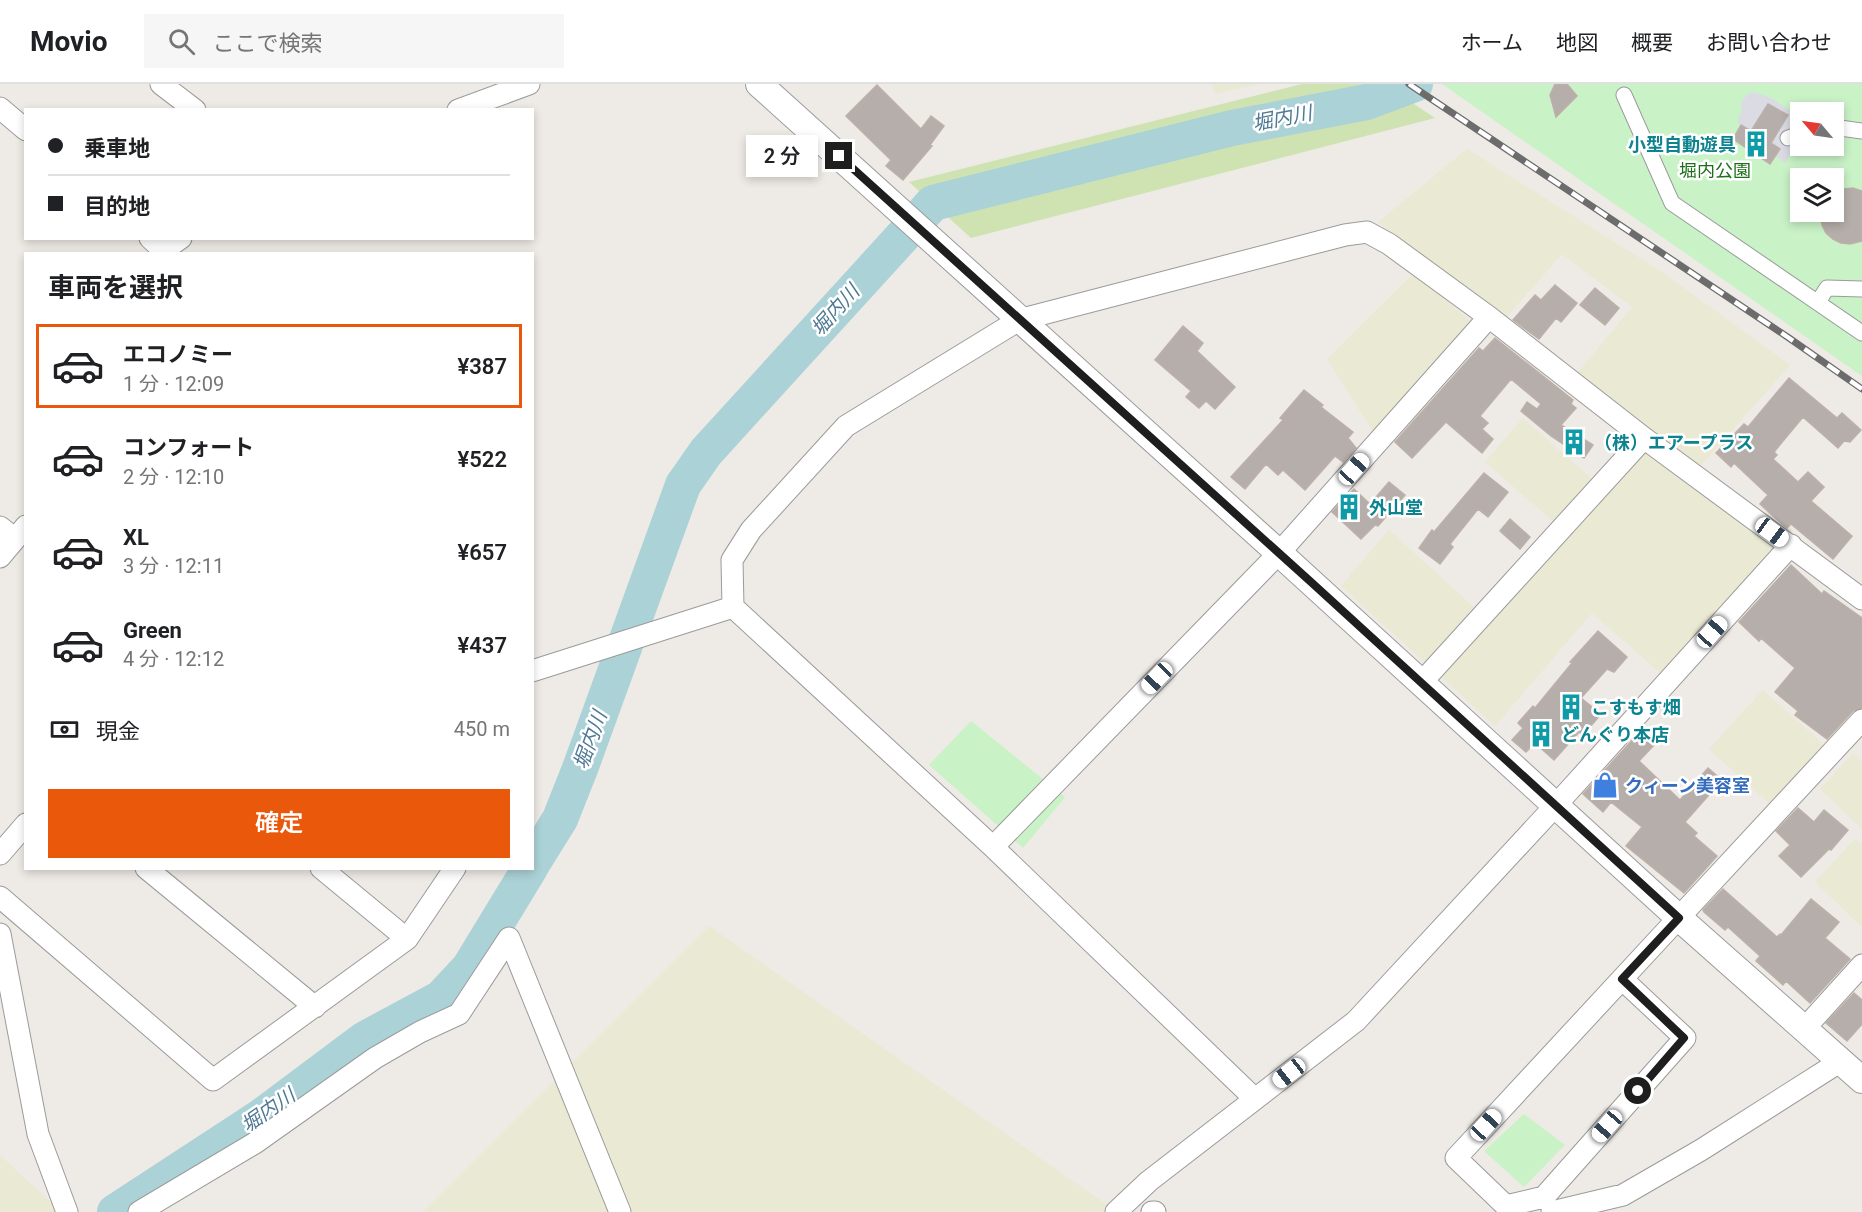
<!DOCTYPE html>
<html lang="ja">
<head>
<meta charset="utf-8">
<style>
	body { margin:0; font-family:Roboto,"Noto Sans JP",sans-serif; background:#f6f6f6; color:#202124; height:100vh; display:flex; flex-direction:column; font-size:22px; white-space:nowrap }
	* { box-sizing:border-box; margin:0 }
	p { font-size:20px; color:#757577 }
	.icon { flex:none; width:33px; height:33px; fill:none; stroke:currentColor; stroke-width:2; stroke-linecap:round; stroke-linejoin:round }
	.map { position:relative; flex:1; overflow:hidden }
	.drawer { position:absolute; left:24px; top:168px; width:510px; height:618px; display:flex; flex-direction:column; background:#fff; border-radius:0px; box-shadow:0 3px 9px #0003 }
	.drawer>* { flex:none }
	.banner { position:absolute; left:24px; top:24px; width:510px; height:132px; border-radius:0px; box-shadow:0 3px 9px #0003; display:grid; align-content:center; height:132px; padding:0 24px; background:#fff }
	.needle { width:39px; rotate:299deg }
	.fabs { position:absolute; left:1790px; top:18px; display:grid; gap:12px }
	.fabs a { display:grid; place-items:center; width:54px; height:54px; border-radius:0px; background:#fff; box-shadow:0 3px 9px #0003; font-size:30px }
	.end { position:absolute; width:27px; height:27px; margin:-14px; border:8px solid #1e1e1e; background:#fff; box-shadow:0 0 0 3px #fff }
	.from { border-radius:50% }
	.bubble { position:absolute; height:42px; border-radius:0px; background:#fff; box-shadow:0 3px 9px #0003; font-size:20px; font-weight:600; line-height:42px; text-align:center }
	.car { position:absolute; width:18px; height:36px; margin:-18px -9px; border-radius:8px; box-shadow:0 0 4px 2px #0007; background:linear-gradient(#fff 24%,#345 0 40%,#fff 0 76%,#345 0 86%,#fff 0) }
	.banner b { display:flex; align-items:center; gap:21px; height:57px; font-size:22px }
	.banner b+b { border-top:2px solid #e0e0e0 }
	.banner i { width:15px; height:15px; background:#202124 }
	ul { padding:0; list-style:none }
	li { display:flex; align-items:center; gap:18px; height:84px; margin:0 12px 9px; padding:0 12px; border:3px solid transparent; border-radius:0px }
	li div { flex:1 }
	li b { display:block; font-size:22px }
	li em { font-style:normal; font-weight:600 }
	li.active { border-color:#ea580c }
	li>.icon { width:54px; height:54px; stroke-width:1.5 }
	h2 { padding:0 24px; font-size:27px; line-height:72px }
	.pay { display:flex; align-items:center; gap:15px; height:66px; padding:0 24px; font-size:22px }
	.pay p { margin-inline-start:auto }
	.button { display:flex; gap:12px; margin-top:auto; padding:12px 24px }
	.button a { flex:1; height:69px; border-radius:0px; background:#ea580c; color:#fff; font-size:24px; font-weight:600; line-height:69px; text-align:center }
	header { display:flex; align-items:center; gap:36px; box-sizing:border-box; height:84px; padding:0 30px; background:#fff; border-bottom:2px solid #e0e0e0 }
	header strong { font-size:28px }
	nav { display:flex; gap:33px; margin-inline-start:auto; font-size:21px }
	.search { width:420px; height:54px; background:#f6f6f6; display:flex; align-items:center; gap:15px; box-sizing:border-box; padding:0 21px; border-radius:0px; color:#757577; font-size:22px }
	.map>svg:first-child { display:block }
	.farmland { fill:#eae9d3 }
	.grass { fill:#cfe2b1 }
	.park { fill:#c9f2c7; fill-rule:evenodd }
	.plaza { fill:#dadbe3 }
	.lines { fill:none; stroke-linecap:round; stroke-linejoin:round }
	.river { stroke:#abd2d6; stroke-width:36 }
	.building { fill:#b6aeab; stroke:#bdb0a9; stroke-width:1.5 }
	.pedestrian-casing { stroke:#9b9b9b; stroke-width:17 }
	.minor-casing { stroke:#9b9b9b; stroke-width:23 }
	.tertiary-casing { stroke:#9b9b9b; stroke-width:28 }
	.pedestrian { stroke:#fff; stroke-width:15 }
	.minor { stroke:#fff; stroke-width:21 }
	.tertiary { stroke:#fff; stroke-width:26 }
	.rail-casing { stroke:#6c6c6c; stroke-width:7 }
	.rail { stroke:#fff; stroke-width:4.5; stroke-dasharray:14; stroke-linecap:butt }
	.route { stroke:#1e1e1e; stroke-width:8 }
	.labels { text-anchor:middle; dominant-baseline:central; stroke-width:5; stroke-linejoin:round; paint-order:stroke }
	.culture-label { font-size:18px; font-weight:bold; fill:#0d838f; stroke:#fff; text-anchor:start }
	.park-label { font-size:18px; fill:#1d6f19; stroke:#fff }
	.shop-label { font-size:18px; font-weight:bold; fill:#366cbe; stroke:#fff; text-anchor:start }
	.water-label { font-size:20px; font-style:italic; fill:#4f7994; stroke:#fff }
</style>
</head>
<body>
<header>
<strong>Movio</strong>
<div class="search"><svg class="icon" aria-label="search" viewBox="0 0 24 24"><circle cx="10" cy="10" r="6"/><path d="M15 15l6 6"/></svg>ここで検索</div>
<nav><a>ホーム</a><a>地図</a><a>概要</a><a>お問い合わせ</a></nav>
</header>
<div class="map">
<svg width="1862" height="1128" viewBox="0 0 1862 1128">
	<rect width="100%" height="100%" fill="#eeeae5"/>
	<path class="farmland" d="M1211,0H1259L1215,10Z
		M1467,65L1662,188L1790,281L1699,384L1576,291L1632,223L1562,170L1504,236L1378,138Z
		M1414,189L1470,237L1374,349L1327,275Z
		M1523,334L1592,395L1554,438L1485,378Z
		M1651,367L1777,462L1664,592L1592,529L1495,642L1437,589L1640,369Z
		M1389,446L1478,527L1428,581L1341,502Z
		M1763,606L1824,661L1770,720L1709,665Z
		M1853,669L1862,678V745L1820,705Z
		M1855,755L1862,761V843L1815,798Z
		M709,842L1117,1128H423Z
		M0,1071L61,1128H0Z"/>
	<path class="grass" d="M1302,0H1384L1435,34L971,154L909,98Z"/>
	<path class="park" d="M1442,0H1862V292ZM1800,28H1833V62H1800ZM1800,94H1833V128H1800Z
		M971,637L1065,713L1023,764L929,681Z
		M1524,1030L1565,1061L1524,1103L1484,1067Z"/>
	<path class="plaza" d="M1751,8L1760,10L1773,15L1800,34V59L1793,62L1786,79L1775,72L1779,65L1737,38L1742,26L1741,17Z"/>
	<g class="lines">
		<path class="river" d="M532,780L560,735L581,682L683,401L706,368L933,119L1232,44L1367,18L1415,0
			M115,1128L262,1032L365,955L441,914L469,884L530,784"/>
	</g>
	<path class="building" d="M1555,0H1567L1577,12L1556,33L1550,11Z
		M877,1L921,45L931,32L944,42L930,61L932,62L903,96L886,82L891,76L846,32Z
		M1768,20L1788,31L1771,59L1780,65L1770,80L1733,55L1741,41L1751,47Z
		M1853,104L1862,107V157L1850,160L1841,159L1833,155L1826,149L1822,141L1820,128H1833V108L1843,105Z
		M1555,201L1577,219L1561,238L1556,234L1539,255L1513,236L1535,211L1541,216Z
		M1595,204L1619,224L1605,241L1580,221Z
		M1183,242L1203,259L1197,267L1235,303L1215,325L1206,317L1199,324L1186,313L1191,307L1155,276Z
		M1495,254L1573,316L1571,320L1576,324L1561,341L1593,361L1584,374L1551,352L1521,327L1527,318L1537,325L1541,320L1511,295L1480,332L1488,339L1482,345L1493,355L1482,369L1446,338L1412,374L1395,358L1479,264L1483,267Z
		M1789,294L1837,334L1842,329L1861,346L1850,358L1844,357L1838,364L1803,333L1774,368L1777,371L1773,375L1798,398L1808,388L1824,403L1811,417L1852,452L1833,475L1791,440L1787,444L1781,439L1760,420L1768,411L1734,379L1731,383L1716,369L1744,340L1748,343Z
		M1304,306L1323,321L1321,323L1353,348L1348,354L1356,364L1343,378L1335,372L1305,406L1283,386L1278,391L1266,380L1245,405L1231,393L1283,336L1280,334Z
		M1484,389L1508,408L1488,433L1478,425L1450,460L1453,463L1440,480L1419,464L1432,446L1434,448Z
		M1389,398L1405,411L1378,442L1375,441L1361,455L1332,428L1354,405L1370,420Z
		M1510,435L1530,453L1520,465L1500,447Z
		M1791,481L1822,510L1824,507L1862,534V624L1853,627L1827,655L1795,631L1798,627L1775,608L1795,584L1761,554L1759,557L1739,538Z
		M1598,547L1627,573L1614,588L1607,585L1581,614L1601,630L1583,651L1579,648L1554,676L1535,659L1526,668L1512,656L1523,644L1518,639L1533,622L1535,624L1572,579L1570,578Z
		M1641,650L1654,661L1639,677L1680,716L1708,684L1722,696L1685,738L1697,749L1694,752L1717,772L1684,809L1626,762L1642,743L1611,718L1603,728L1583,710L1635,653L1637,655Z
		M1798,724L1814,738L1824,726L1848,746L1831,766L1829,765L1801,793L1779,772L1790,761L1776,747Z
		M1723,805L1777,853L1780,850L1781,851L1811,815L1839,838L1825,854L1850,875L1810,919L1786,897L1783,901L1756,877L1760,872L1728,843L1725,846L1704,828L1703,826Z
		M1854,909L1862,916V940L1847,957L1826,939Z"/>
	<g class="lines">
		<g class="pedestrian-casing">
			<path id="pedestrian" d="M1624,11L1672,119L1862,249
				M1833,43L1862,47
				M1788,54L1800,50
				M1818,218L1827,204L1862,205"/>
		</g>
		<g class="minor-casing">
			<path id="minor" d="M161,0L195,26
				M0,24L26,46
				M458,26L529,0
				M150,154L167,170
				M164,166L181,154
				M0,443L15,455
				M0,473L26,442
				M532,587L733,523
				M1421,599L1644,354
				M993,763L1279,469L1489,233
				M0,770L26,740
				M146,784L315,923
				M321,784L407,855L455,784
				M0,813L213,996L407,855
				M0,850L38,1050L67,1128
				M1622,895L1685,954L1544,1113L1506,1122L1456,1074C1591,928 1727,782 1862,636
				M1805,944L1862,881
				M1255,1015L993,763L733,523L732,476L751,446L846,342L1019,236L1345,151L1367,148L1389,160L1489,233L1644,354L1862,515
				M139,1128L255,1059L375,974L420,948L459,930L509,854L620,1128
				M1116,1128L1149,1097L1356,937L1556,721L1791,461
				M1152,1128H1155
				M1552,1128L1623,1111L1701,1066L1841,977"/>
		</g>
		<g class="tertiary-casing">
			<path id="tertiary" d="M759,0L1279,469L1679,834L1862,996"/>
		</g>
		<use href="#pedestrian" class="pedestrian"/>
		<use href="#minor" class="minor"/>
		<use href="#tertiary" class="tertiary"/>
		<g class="rail-casing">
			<path id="rail" d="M1409,0L1789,254L1862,305"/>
		</g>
		<use href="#rail" class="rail"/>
	</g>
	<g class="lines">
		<path class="route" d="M839,72L1311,498L1679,834L1622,895L1684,954L1638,1007"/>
	</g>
	<defs>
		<g id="building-bare" transform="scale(2.07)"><path d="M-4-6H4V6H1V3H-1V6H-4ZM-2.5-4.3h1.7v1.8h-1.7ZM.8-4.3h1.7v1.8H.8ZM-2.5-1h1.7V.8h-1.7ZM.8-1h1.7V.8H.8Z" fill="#0f9aa8" stroke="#fff" stroke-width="2.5" paint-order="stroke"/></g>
		<g id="shop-bare" transform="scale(2.07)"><path d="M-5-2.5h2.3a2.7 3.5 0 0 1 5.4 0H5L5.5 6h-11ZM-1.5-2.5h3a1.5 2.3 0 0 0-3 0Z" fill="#3f7fe0" stroke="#fff" stroke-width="2.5" paint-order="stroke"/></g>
	</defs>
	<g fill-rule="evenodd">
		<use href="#building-bare" x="1756" y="60"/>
		<use href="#building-bare" x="1574" y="358"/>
		<use href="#building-bare" x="1349" y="423"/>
		<use href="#building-bare" x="1571" y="623"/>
		<use href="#building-bare" x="1541" y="650"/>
		<use href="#shop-bare" x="1605" y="701"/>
	</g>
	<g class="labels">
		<g class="culture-label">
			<text x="1736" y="60" text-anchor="end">小型自動遊具</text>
			<text x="1594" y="358">（株）エアープラス</text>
			<text x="1369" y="423">外山堂</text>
			<text x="1591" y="623">こすもす畑</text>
			<text x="1561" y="650">どんぐり本店</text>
		</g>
		<g class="park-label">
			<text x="1715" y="86">堀内公園</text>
		</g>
		<g class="shop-label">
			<text x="1625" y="701">クィーン美容室</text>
		</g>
		<g class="water-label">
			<text transform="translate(1282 34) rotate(-11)">堀内川</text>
			<text transform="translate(835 226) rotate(-48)">堀内川</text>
			<text transform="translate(590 656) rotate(-70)">堀内川</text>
			<text transform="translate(268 1026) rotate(-35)">堀内川</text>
		</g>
	</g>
</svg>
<div class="fabs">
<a><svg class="needle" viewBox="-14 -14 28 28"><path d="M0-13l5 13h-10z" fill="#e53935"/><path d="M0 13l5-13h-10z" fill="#757577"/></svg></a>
<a><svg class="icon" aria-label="layers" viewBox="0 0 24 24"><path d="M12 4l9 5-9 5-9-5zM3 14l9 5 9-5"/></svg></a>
</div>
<i class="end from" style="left:1638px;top:1007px"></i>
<i class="end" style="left:839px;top:72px"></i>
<div class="bubble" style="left:746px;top:51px;width:72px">2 分</div>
<i class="car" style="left:1354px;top:385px;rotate:42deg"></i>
<i class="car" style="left:1772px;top:448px;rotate:126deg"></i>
<i class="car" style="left:1712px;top:548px;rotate:42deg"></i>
<i class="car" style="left:1157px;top:594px;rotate:224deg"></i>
<i class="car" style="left:1289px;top:989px;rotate:232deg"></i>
<i class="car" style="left:1486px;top:1041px;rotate:43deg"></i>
<i class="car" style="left:1607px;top:1042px;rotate:221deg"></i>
<div class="banner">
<b><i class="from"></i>乗車地</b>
<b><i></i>目的地</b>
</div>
<section class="drawer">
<h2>車両を選択</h2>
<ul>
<li class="active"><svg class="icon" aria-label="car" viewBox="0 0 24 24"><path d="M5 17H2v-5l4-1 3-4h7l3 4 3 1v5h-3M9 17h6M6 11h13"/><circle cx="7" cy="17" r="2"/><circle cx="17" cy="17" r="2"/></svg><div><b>エコノミー</b><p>1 分 · 12:09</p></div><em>¥387</em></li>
<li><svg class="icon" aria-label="car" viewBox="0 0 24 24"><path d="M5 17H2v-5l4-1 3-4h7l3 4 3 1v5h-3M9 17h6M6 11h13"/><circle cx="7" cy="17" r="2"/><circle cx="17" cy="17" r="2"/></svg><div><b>コンフォート</b><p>2 分 · 12:10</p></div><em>¥522</em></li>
<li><svg class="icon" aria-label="car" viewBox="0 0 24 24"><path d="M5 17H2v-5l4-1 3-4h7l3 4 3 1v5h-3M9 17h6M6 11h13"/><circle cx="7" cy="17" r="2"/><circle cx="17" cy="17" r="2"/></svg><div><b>XL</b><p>3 分 · 12:11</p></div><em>¥657</em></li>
<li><svg class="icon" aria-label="car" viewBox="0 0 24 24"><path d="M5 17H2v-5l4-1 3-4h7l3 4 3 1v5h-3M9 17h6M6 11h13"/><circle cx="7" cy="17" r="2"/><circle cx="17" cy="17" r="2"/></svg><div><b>Green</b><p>4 分 · 12:12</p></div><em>¥437</em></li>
</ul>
<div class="pay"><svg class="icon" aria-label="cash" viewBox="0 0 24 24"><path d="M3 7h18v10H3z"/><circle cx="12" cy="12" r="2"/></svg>現金<p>450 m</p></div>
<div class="button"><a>確定</a></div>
</section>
</div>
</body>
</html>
